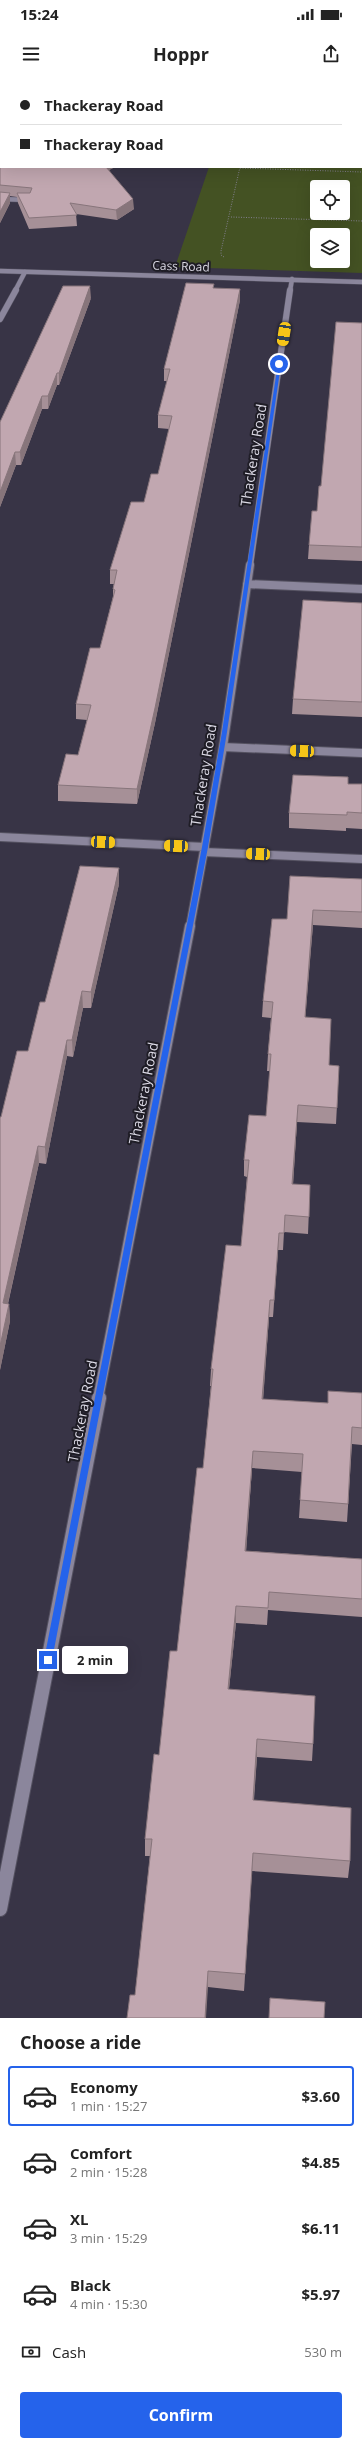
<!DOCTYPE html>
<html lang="en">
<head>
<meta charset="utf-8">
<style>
	body { margin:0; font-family:"Open Sans",sans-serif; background:#f2f2f2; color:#222; height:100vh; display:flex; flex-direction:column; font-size:15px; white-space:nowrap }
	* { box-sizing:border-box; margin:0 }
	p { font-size:13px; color:#767676 }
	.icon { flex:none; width:22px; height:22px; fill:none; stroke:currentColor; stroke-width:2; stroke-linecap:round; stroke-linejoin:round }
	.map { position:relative; height:1938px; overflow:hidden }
	.panel { display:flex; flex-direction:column; background:#fff; flex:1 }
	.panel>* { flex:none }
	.hud { position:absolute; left:0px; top:0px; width:362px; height:88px; box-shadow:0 4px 16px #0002; display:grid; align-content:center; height:88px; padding:0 20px; background:#fff }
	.tools { position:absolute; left:310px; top:100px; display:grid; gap:8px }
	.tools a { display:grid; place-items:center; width:40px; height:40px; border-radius:4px; background:#fff; box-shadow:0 4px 16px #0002; font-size:20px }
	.end { position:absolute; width:18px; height:18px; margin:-9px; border:5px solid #2563eb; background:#fff; box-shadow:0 0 0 2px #fff }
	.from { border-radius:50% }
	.bubble { position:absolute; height:28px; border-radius:4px; background:#fff; box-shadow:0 4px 16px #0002; font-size:13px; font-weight:700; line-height:28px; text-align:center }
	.car { position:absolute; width:12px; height:24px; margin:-12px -6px; border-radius:5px; box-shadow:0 0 3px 1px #0007; background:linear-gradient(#f5c518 24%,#345 0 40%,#f5c518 0 76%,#345 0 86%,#f5c518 0) }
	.hud b { display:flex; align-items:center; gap:14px; height:38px; font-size:15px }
	.hud b+b { border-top:1px solid #e0e0e0 }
	.hud i { width:10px; height:10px; background:#222 }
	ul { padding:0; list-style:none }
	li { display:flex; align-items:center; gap:12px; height:60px; margin:0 8px 6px; padding:0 12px; border:2px solid transparent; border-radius:4px }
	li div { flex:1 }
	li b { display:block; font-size:15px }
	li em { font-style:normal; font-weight:700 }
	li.current { border-color:#2563eb }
	li>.icon { width:36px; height:36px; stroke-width:1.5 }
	h2 { padding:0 20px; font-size:18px; line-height:48px }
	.pay { display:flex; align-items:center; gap:10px; height:44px; padding:0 20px; font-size:15px }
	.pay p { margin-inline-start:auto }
	.primary-button { display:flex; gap:8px; margin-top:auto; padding:8px 20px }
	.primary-button a { flex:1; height:46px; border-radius:4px; background:#2563eb; color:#fff; font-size:16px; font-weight:700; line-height:46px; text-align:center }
	.status { display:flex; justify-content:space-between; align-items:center; height:28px; padding:0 20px; background:#fff; direction:ltr }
	.status svg { height:11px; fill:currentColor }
	header { display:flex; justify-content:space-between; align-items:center; height:52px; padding:0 20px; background:#fff; font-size:18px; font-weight:700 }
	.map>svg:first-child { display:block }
	.green { fill:#445223; fill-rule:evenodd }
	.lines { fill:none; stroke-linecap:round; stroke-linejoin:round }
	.street-far4-casing { stroke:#545160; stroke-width:5.5 }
	.street-far3-casing { stroke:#545160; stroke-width:7 }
	.street-far2-casing { stroke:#545160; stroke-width:10 }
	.street-far1-casing { stroke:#545160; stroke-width:12 }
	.street-casing { stroke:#545160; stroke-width:16 }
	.secondary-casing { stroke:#545160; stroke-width:5.5 }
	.path { stroke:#83808f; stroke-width:1; stroke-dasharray:1 1.5; stroke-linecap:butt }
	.street-far4 { stroke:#8b869c; stroke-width:4.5 }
	.street-far3 { stroke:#8b869c; stroke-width:6 }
	.street-far2 { stroke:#8b869c; stroke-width:8 }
	.street-far1 { stroke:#8b869c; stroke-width:10 }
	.street { stroke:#8b869c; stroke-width:14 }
	.secondary { stroke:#8b869c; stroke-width:4.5 }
	.wall { fill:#a69097 }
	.shaded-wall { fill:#87757b }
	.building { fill:#c1a7b0; stroke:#87757b }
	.route { fill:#2563eb }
	.labels { text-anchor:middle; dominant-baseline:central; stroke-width:4; stroke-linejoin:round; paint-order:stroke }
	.far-street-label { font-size:12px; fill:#dbd9e5; stroke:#1f1d26 }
	.street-label { font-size:14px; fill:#dbd9e5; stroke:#1f1d26 }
</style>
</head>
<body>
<div class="status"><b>15:24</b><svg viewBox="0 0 49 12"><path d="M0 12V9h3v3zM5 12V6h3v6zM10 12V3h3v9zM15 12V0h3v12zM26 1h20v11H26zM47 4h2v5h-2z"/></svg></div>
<header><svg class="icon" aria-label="menu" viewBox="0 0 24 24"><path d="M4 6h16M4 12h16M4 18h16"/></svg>Hoppr<svg class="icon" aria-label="share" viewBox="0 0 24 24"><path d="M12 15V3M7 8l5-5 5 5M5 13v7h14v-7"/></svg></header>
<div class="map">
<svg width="362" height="1938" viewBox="0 0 362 1938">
	<rect width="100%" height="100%" fill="#383446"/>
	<path class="green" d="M239,0H362V193L175,187L209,87H361V1ZM317,107H343V133H317ZM317,155H343V181H317Z"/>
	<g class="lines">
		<g class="street-far4-casing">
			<path id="street-far4" d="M0,119L29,120
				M15,211L25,192
				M290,211L292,199"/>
		</g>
		<g class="street-far3-casing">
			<path id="street-far3" d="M0,239L16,210
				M250,486L290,210"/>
		</g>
		<g class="street-far2-casing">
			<path id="street-far2" d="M247,504L362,509
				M223,667L362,673
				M0,757L205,767
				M204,772L362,779
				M190,847L223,667L250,485"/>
		</g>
		<g class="street-far1-casing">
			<path id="street-far1" d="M98,1319L190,846"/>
		</g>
		<g class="street-casing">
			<path id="street" d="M0,1829L99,1318"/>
		</g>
		<g class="secondary-casing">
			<path id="secondary" d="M0,191L362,202"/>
		</g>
		<path class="path" d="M240,88L362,92
			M231,137L362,141
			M224,177L221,175V171L240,87"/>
		<use href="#street-far4" class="street-far4"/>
		<use href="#street-far3" class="street-far3"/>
		<use href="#street-far2" class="street-far2"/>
		<use href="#street-far1" class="street-far1"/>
		<use href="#street" class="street"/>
		<use href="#secondary" class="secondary"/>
	</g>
	<path class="wall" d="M0,83L1,87H115L109,90L134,129L117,140L76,134L77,146L29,149L18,123L17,117L10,116V123L0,143Z
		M214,208L240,220L155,643L137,724L58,721V705L78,675L87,640L76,639V624L100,568L113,517V509L114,504H110V490L158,394L169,349L158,348V335L167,301H164V289Z
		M91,218L59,305H57L48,329H42L21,385H16L0,427V342Z
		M362,243V481L308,479L309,465L317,431L321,406Z
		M362,523V637L292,634L293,619Z
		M348,704H362V749L346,748V751L289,748V733Z
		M362,799V848L313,845L305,937L329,985L339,986L336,1044L297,1042L293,1104L310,1105L308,1154L284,1152L283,1170H278L273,1237H269L263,1319L327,1323L362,1313V1365L352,1364L347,1442L299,1438L302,1392L252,1388L246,1471L362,1479V1537L268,1530L267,1545L236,1543L229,1609L313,1664L312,1681L257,1677L254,1720L350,1781L348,1798L252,1791L244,1911L208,1907L135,1915L150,1776H145V1759L177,1571L203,1388L211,1306H210L211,1289L241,1166L247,1097L244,1096V1080L266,1036L270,991H267L268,974L271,938L262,937L263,921L287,839Z
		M119,804L91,928H83L73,977L67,976L46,1084L39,1083L8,1224H9L10,1241L0,1290L1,1037L28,971L45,922Z"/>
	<path class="shaded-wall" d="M1,35V46L0,47V37Z
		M103,87H115L103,93Z
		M10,113V123L0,143V132Z
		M133,119L134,129L117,140L116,130Z
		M90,206L91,218L59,305V293Z
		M240,209V220L155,643L137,724V709Z
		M57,293V305L48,329V316Z
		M42,316V329L21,385L20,372Z
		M15,372L16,385L0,427V412Z
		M119,788V804L91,928V912Z
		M313,830V845L304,954L305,937Z
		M82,911L83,928L73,977L72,960Z
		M67,960V976L46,1084L45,1067Z
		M298,1025L297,1042L292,1121V1104Z
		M38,1066L39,1083L4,1241L3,1223Z
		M279,1153L278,1170L273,1237L274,1220Z
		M270,1220L269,1237L262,1336V1319Z
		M9,1224L10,1241L0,1290V1266Z
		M253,1371L252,1388L245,1488V1471Z
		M236,1526V1543L227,1627L228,1609Z
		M257,1659V1677L252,1737L253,1720Z
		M253,1773L252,1791L244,1911L245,1894Z
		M208,1891V1907L206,1938H205Z"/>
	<path class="building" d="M0,0H71L70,1H1V35L0,37Z
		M153,0H180V1H153Z
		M0,83H1V87H106L133,119L116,130L70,123L77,135L29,138L17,113H30L32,108L0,105Z
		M0,112L10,113L0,132Z
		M186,203L214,204L213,208L240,209L155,628L137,709L58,705L66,674L78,675L91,625L76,624L90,568H100L115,510L113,509L117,490H110L131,422H144L151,394H158L172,336L158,335L170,289H164Z
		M63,206H90L59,293H57L48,316H42L20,372H15L0,412V342Z
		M336,242L362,243V467L309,465L312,431H317L319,406H321Z
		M303,520L362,523V622L293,619Z
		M293,695L348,697V704H362V733L347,732V735L289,733Z
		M80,786L119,788L91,912L82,911L72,960H67L45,1067L38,1066L3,1223L9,1224L0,1266V1037H1L17,971H28L40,922H45Z
		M290,796L362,799V832L313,830L305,937L331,939L329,985L339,986L337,1028L298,1025L292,1104L310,1105L309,1137L285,1135L284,1153H279L274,1220H270L262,1319L328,1323V1311L362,1313V1348L352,1347L348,1424L300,1420L303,1374L253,1371L245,1471L362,1479V1519L269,1512L268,1528L236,1526L228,1609L315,1616L313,1664L257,1659L253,1720L351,1728L350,1781L253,1773L245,1894L208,1891L205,1938H127L130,1915H135L152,1759H145L154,1674L159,1675L170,1571H177L197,1388H203L213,1289H211L226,1165L241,1166L249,1080H244L249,1035L266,1036L271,974H268L273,922L263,921L272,839H287Z
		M270,1918L325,1922L324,1938H269Z"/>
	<path class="route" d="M278,283L281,284L227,652L208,767L52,1580L48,1584L44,1580L202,767L222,652Z"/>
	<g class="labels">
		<g class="far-street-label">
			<text transform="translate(181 186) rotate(2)">Cass Road</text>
		</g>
		<g class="street-label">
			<text transform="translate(253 375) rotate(-81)">Thackeray Road</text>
			<text transform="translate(203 695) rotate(-81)">Thackeray Road</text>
			<text transform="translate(143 1013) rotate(-79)">Thackeray Road</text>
			<text transform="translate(82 1331) rotate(-79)">Thackeray Road</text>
		</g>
	</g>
</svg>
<div class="tools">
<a><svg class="icon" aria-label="locate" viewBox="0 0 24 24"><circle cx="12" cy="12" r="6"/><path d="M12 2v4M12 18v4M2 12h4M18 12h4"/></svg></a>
<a><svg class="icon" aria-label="layers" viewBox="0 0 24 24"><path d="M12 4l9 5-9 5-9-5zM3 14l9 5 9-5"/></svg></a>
</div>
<i class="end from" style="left:279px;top:284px"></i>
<i class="end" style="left:48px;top:1580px"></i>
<div class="bubble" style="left:62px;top:1566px;width:66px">2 min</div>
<i class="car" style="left:284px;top:254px;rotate:189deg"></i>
<i class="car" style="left:302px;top:671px;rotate:273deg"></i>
<i class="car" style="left:103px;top:762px;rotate:93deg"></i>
<i class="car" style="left:176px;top:766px;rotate:273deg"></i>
<i class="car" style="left:258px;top:774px;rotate:273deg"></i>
<div class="hud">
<b><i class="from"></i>Thackeray Road</b>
<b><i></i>Thackeray Road</b>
</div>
</div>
<section class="panel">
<h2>Choose a ride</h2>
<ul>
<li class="current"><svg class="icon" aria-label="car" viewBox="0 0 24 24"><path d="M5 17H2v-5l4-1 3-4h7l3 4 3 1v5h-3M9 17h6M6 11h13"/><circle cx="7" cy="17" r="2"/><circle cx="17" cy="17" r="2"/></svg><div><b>Economy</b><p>1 min · 15:27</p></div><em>$3.60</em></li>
<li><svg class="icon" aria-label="car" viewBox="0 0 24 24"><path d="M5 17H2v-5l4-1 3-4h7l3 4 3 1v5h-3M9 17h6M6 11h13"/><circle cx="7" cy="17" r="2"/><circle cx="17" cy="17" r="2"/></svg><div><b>Comfort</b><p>2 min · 15:28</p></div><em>$4.85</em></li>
<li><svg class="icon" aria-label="car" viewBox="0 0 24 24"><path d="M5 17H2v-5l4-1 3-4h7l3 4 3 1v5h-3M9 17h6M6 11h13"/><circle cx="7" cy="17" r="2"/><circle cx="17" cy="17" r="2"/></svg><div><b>XL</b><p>3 min · 15:29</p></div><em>$6.11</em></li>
<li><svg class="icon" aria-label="car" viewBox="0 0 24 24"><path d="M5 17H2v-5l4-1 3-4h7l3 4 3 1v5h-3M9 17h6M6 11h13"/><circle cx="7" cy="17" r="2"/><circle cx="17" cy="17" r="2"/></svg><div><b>Black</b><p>4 min · 15:30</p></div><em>$5.97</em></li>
</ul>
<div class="pay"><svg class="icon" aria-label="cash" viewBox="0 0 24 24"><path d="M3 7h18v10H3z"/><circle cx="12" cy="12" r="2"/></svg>Cash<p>530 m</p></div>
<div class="primary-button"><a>Confirm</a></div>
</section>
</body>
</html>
